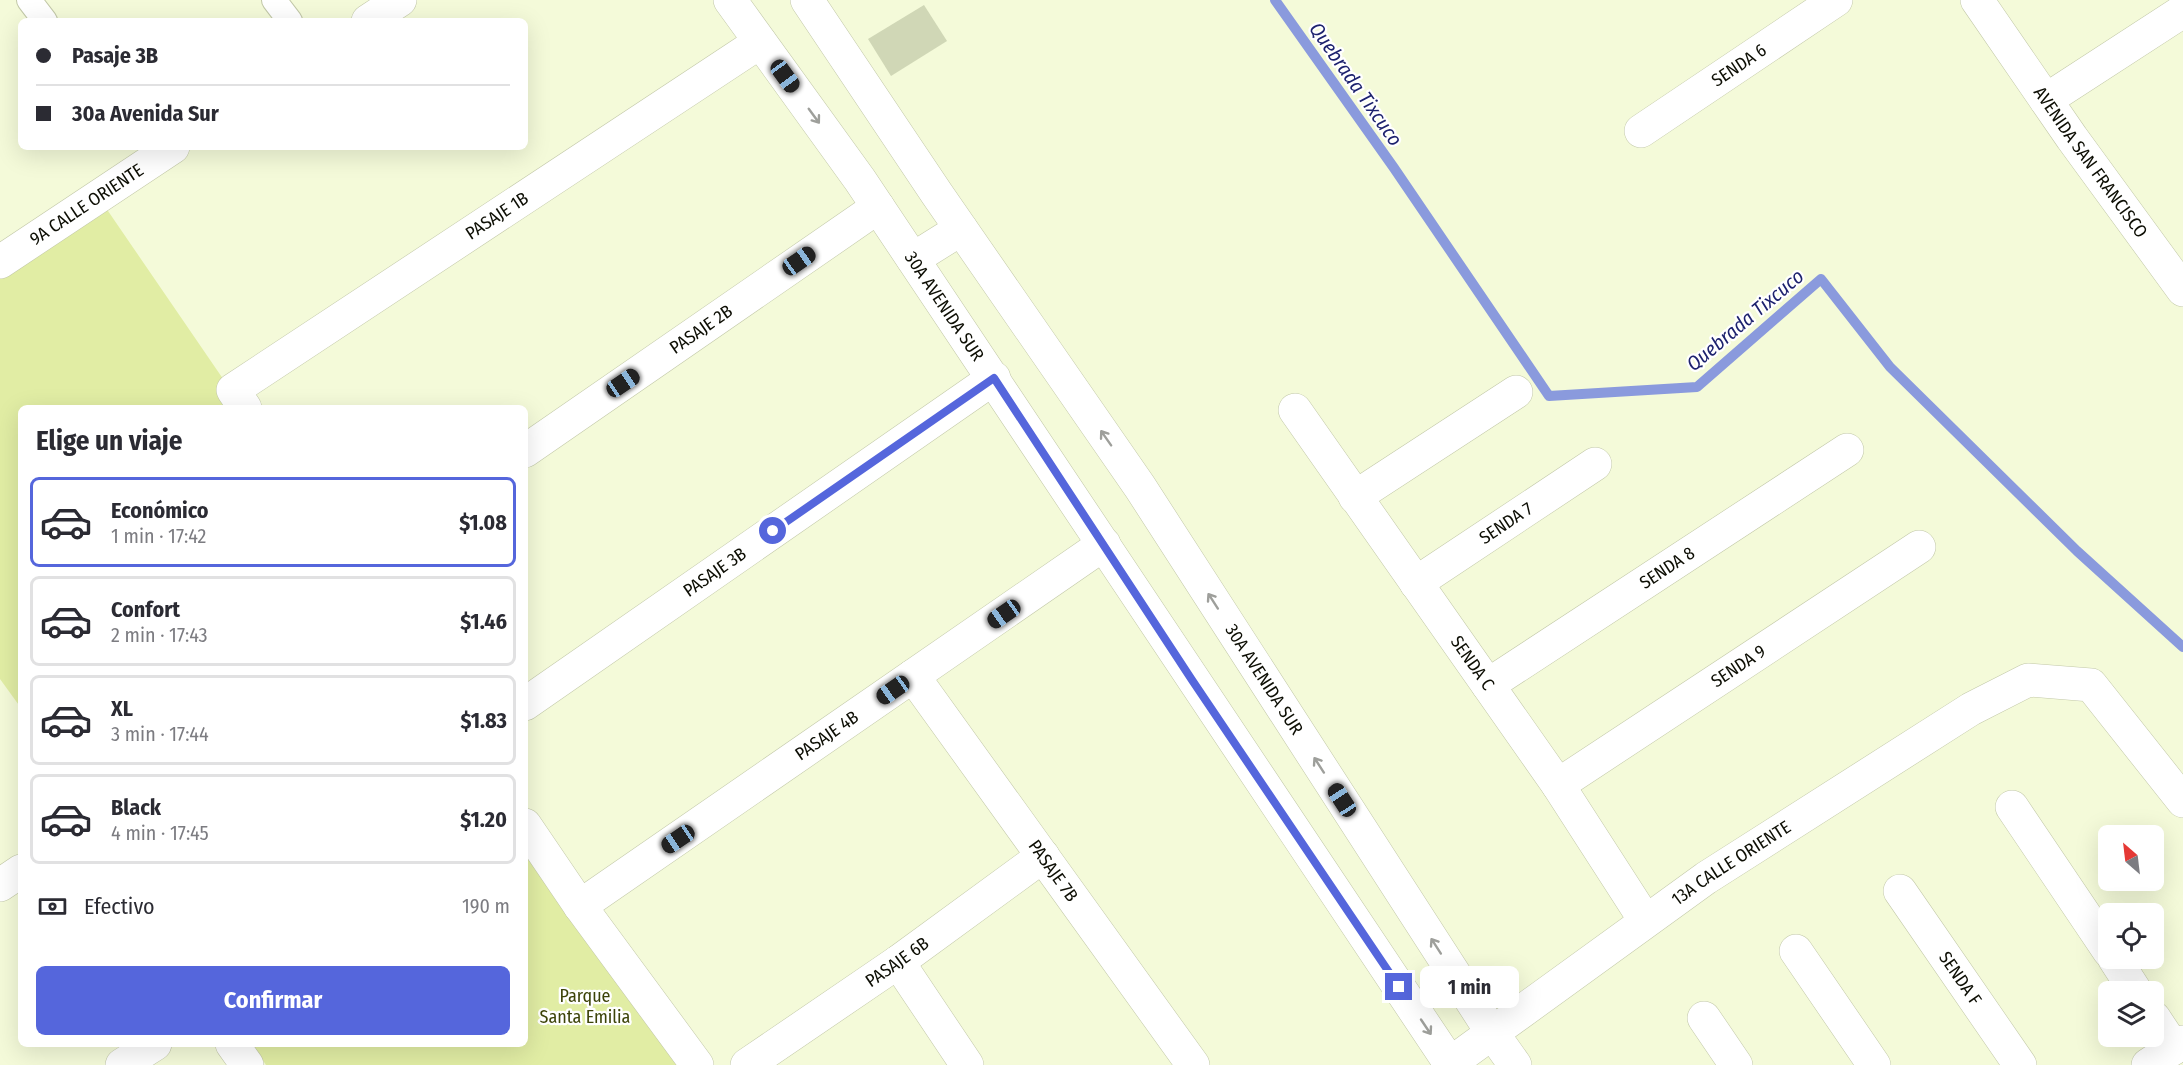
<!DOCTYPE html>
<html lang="es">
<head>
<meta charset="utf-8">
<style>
	body { margin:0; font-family:"Fira Sans Condensed",sans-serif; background:#f2f2f3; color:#2b2b33; height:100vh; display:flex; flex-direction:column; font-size:22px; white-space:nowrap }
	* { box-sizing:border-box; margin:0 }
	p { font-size:20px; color:#7c7c81 }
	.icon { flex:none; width:33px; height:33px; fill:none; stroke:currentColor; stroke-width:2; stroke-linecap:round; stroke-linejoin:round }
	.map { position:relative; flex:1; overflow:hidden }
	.side { position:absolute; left:18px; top:405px; width:510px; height:642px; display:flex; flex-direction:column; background:#fff; border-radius:9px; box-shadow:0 6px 24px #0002 }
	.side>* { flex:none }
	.top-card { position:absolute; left:18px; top:18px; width:510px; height:132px; border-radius:9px; box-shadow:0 6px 24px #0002; display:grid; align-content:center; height:132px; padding:0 18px; background:#fff }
	.needle { width:39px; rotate:332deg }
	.tools { position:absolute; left:2098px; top:825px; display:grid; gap:12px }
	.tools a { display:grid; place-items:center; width:66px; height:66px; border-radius:9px; background:#fff; box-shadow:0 6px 24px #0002; font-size:30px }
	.end { position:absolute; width:27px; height:27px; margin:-14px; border:8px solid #5566dc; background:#fff; box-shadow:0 0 0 3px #fff }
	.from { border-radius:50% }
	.bubble { position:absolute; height:42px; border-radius:9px; background:#fff; box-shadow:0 6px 24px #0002; font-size:20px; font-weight:700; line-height:42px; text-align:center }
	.car { position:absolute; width:18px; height:36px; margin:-18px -9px; border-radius:8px; box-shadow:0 0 4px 2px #0007; background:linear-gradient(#222 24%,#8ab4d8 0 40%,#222 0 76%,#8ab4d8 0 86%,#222 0) }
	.top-card b { display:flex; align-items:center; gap:21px; height:57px; font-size:22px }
	.top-card b+b { border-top:2px solid #e1e1e2 }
	.top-card i { width:15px; height:15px; background:#2b2b33 }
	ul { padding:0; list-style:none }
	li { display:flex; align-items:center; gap:18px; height:90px; margin:0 12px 9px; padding:0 6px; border:3px solid #e1e1e2; border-radius:9px }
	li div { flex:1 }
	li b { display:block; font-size:22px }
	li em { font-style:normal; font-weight:700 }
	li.on { border-color:#5566dc }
	li>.icon { width:54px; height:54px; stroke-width:1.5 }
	h2 { padding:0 18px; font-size:27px; line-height:72px }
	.pay { display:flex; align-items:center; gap:15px; height:66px; padding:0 18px; font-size:22px }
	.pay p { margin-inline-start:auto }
	.primary-button { display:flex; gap:12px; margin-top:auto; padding:12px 18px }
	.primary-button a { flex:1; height:69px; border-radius:9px; background:#5566dc; color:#fff; font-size:24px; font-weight:700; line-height:69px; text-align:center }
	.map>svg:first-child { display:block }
	.green { fill:#e1eda4 }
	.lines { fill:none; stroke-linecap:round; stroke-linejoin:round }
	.stream { stroke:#8a9add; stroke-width:10 }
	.building { fill:#d0d7b6 }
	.pedestrian-casing { stroke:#c2c8a8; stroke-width:26 }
	.minor-casing { stroke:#c2c8a8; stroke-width:34 }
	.tertiary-casing { stroke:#c2c8a8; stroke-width:34 }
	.pedestrian { stroke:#fff; stroke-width:24 }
	.minor { stroke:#fff; stroke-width:33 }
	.tertiary { stroke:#fff; stroke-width:33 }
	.oneway { stroke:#9e9f9b }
	.route { stroke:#5566dc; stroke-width:8 }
	.labels { text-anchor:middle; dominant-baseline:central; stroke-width:4.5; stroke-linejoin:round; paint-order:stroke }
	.street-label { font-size:18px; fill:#0d0e04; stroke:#fff }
	.park-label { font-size:18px; fill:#3c4308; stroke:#fff }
	.water-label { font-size:20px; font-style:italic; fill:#1d226e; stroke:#fff }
</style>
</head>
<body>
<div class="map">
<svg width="2183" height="1065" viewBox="0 0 2183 1065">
	<rect width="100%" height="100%" fill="#f4fad9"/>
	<path class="green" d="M95,192L243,408H21V708L0,679V258Z
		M525,818L698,1065H266L252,1044H525Z"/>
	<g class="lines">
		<path class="stream" d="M1275,0L1394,168L1549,396L1697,387L1821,279L1890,367L2077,551L2183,647"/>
	</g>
	<path class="building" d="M924,5L947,41L891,76L868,39Z"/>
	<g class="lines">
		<g class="pedestrian-casing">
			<path id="pedestrian" d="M29,0L45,21
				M274,0L290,21"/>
		</g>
		<g class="minor-casing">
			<g id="minor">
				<path id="s1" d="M1977,0L2072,138L2183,290"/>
				<path d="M2046,100L2183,11"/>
				<path id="s2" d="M1641,131L1836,0"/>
				<path id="s3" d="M245,408L233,390L760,42"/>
				<path id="s4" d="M1295,410L1558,785L1645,920"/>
				<path id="s5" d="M525,451L878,207"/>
				<path d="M1355,497L1516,392"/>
				<path id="s6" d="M1416,583L1595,464"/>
				<path id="s7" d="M913,676L1193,1065"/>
				<path id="s8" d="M1488,685L1847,450"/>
				<path id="s9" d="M525,704L994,378"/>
				<path id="s10" d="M1558,785L1919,547"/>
				<path d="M2012,807L2109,951"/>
				<path d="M525,825L580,906L697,1065"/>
				<path d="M0,885L21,871"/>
				<path id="s11" d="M1900,891L2020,1065"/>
				<path id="s12" d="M580,906L1104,544"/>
				<path d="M1796,951L1874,1065"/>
				<path d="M2114,958L2136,992"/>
				<path d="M898,962L967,1065"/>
				<path d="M1704,1018L1736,1065"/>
				<path d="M2154,1018L2174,1048"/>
				<path d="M232,1044L247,1065"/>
				<path d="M122,1065L155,1044"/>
				<path id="s13" d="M747,1065L898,962L1043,856"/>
				<path id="s14" d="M1448,1065L1706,878L1971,709L2028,680L2091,685L2183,801"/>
				<path d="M2148,1065L2183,1042"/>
			</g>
		</g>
		<g class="tertiary-casing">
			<g id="tertiary">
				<path id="s15" d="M730,0L860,180L1451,1065"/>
				<path id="s16" d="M807,0L937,194L1140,487L1493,1034L1515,1065"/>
				<path d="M368,21L400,0"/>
				<path d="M913,259L961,229"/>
				<path id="s17" d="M0,262L173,147"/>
			</g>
		</g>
		<use href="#pedestrian" class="pedestrian"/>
		<use href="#minor" class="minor"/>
		<use href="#tertiary" class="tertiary"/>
	</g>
	<defs><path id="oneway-shaft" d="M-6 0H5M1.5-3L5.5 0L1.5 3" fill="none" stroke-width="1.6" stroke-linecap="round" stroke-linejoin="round" transform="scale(1.5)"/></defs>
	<g class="oneway">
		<use href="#oneway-shaft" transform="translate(814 116) rotate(54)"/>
		<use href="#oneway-shaft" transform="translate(1106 438) rotate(-125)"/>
		<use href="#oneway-shaft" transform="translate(1213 601) rotate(-123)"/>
		<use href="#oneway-shaft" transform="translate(1319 765) rotate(-123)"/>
		<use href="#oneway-shaft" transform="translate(1436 946) rotate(-123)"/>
		<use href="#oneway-shaft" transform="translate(1426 1027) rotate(56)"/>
	</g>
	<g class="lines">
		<path class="route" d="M773,531L994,378L1192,680L1399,987"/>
	</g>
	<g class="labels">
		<g class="street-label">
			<text stroke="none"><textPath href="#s2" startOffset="118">SENDA 6</textPath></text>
			<text stroke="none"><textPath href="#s1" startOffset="198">AVENIDA SAN FRANCISCO</textPath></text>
			<text stroke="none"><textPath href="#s17" startOffset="104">9A CALLE ORIENTE</textPath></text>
			<text stroke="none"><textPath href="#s3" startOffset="338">PASAJE 1B</textPath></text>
			<text stroke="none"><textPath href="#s15" startOffset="374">30A AVENIDA SUR</textPath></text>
			<text stroke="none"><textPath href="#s5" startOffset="214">PASAJE 2B</textPath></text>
			<text stroke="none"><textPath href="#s6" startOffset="108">SENDA 7</textPath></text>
			<text stroke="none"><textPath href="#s8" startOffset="214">SENDA 8</textPath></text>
			<text stroke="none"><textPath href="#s9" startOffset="231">PASAJE 3B</textPath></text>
			<text stroke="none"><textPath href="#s4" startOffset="309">SENDA C</textPath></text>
			<text stroke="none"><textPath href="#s10" startOffset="216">SENDA 9</textPath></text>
			<text stroke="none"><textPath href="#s16" startOffset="819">30A AVENIDA SUR</textPath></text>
			<text stroke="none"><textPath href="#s12" startOffset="300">PASAJE 4B</textPath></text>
			<text stroke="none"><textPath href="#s14" startOffset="348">13A CALLE ORIENTE</textPath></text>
			<text stroke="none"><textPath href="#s7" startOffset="240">PASAJE 7B</textPath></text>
			<text stroke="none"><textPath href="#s13" startOffset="182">PASAJE 6B</textPath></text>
			<text stroke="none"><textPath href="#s11" startOffset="106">SENDA F</textPath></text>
		</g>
		<g class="park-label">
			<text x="585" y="996">Parque<tspan x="585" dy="21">Santa Emilia</tspan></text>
		</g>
		<g class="water-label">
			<text transform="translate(1356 84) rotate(55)">Quebrada Tixcuco</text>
			<text transform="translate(1745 320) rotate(-40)">Quebrada Tixcuco</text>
		</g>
	</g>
</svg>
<div class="tools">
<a><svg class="needle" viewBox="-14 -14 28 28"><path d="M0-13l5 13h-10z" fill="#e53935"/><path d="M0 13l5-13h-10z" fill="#7c7c81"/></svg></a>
<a><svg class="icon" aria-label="locate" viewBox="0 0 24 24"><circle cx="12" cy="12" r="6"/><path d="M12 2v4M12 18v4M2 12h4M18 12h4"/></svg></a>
<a><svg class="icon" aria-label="layers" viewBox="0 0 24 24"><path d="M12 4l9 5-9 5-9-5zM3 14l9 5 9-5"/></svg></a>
</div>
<i class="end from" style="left:773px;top:531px"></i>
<i class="end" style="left:1399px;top:987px"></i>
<div class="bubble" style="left:1420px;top:966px;width:99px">1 min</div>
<i class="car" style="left:785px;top:76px;rotate:144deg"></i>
<i class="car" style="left:799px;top:261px;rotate:55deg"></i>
<i class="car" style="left:623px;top:383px;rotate:56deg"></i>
<i class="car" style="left:1004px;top:614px;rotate:235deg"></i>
<i class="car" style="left:893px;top:690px;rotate:235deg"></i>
<i class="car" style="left:1342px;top:800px;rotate:327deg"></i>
<i class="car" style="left:678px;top:839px;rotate:236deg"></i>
<div class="top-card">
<b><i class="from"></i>Pasaje 3B</b>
<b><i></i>30a Avenida Sur</b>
</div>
<section class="side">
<h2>Elige un viaje</h2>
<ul>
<li class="on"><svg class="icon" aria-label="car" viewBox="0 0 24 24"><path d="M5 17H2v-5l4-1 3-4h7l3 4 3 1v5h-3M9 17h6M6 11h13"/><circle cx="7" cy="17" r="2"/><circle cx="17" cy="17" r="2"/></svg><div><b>Económico</b><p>1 min · 17:42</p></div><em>$1.08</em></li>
<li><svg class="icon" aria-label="car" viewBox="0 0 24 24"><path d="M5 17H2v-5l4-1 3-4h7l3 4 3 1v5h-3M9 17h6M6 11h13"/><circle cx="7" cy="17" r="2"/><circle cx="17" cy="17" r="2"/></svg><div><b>Confort</b><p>2 min · 17:43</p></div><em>$1.46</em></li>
<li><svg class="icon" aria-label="car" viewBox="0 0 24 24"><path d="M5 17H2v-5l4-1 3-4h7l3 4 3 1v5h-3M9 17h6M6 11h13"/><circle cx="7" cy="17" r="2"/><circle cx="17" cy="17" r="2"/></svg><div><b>XL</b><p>3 min · 17:44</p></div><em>$1.83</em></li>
<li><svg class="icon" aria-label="car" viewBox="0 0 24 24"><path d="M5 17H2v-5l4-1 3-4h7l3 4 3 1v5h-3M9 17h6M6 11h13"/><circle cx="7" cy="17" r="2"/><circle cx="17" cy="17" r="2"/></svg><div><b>Black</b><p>4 min · 17:45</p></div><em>$1.20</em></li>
</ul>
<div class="pay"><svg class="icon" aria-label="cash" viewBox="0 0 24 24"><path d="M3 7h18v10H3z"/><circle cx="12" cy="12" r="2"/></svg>Efectivo<p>190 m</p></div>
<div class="primary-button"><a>Confirmar</a></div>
</section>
</div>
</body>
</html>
